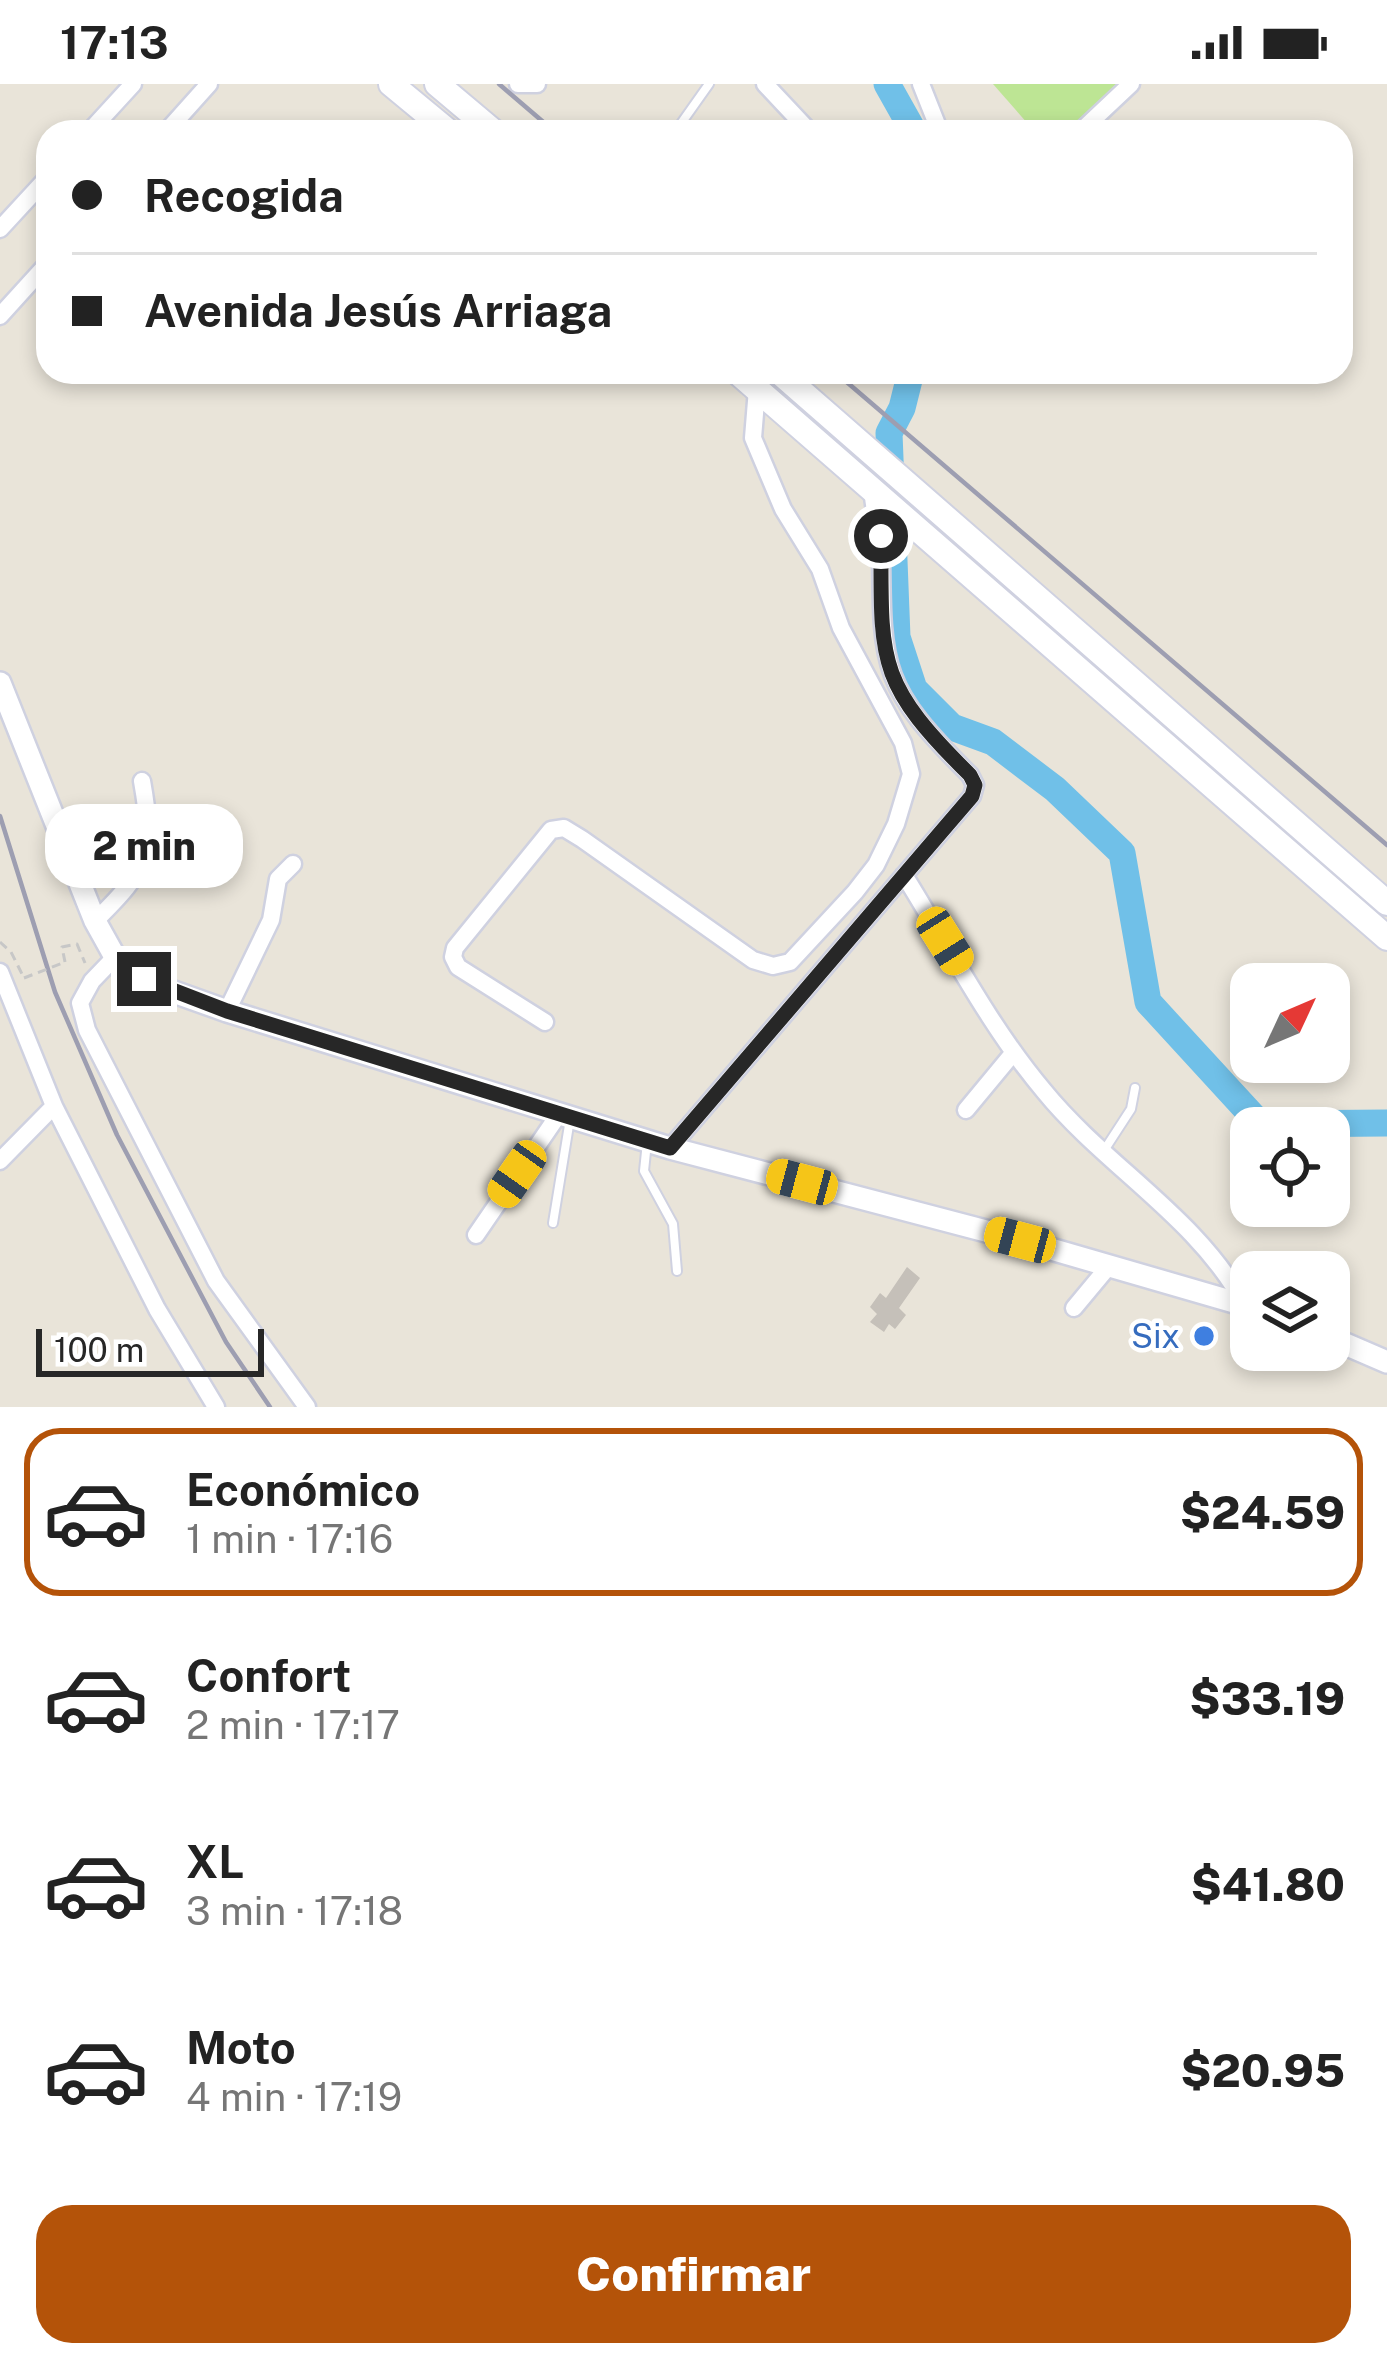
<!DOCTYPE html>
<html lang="es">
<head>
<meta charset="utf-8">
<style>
	body { margin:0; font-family:"Public Sans",sans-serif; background:#f2f2f2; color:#222; height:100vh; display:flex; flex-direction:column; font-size:45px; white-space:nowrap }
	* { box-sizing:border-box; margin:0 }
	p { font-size:39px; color:#767676 }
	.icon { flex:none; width:66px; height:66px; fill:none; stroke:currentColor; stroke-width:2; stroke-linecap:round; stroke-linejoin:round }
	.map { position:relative; height:1323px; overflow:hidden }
	.drawer { display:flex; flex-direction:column; background:#fff; flex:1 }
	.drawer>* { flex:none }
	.hud { position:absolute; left:36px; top:36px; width:1317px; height:264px; border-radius:36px; box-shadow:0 6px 18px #0003; display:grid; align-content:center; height:264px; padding:0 36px; background:#fff }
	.needle { width:78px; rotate:46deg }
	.controls { position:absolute; left:1230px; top:879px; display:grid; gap:24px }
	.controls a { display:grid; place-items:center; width:120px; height:120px; border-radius:24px; background:#fff; box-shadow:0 6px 18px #0003; font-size:60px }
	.scale { position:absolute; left:36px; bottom:30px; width:228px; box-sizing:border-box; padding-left:12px; border:6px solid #272727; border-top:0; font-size:33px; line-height:42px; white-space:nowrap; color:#272727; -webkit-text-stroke:9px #fff; paint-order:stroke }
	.end { position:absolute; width:54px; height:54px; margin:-27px; border:15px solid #272727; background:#fff; box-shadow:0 0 0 6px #fff }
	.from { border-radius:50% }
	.bubble { position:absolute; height:84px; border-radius:36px; background:#fff; box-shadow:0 6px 18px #0003; font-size:39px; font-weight:800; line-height:84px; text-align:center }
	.car { position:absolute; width:36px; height:72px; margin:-36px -18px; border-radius:15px; box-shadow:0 0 9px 3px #0007; background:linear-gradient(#f5c518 24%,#345 0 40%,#f5c518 0 76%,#345 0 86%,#f5c518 0) }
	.hud b { display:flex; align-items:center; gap:42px; height:114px; font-size:45px }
	.hud b+b { border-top:3px solid #e0e0e0 }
	.hud i { width:30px; height:30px; background:#222 }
	ul { padding:21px 0 0; list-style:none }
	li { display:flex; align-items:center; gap:36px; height:168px; margin:0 24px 18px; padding:0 12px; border:6px solid transparent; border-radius:36px }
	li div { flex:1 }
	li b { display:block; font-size:45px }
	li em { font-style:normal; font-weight:800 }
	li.active { border-color:#b45309 }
	li>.icon { width:108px; height:108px; stroke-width:1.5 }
	.primary-button { display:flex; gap:24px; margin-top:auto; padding:24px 36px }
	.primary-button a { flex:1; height:138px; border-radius:36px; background:#b45309; color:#fff; font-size:48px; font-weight:800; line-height:138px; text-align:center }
	.status { display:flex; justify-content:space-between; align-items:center; height:84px; padding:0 60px; background:#fff; direction:ltr }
	.status svg { height:33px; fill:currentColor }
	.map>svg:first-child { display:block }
	.pitch { fill:#bde594 }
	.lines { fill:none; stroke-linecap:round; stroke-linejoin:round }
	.river { stroke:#70c0e8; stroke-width:27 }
	.building { fill:#c5c0b9 }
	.service-casing { stroke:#cfd1e0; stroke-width:12 }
	.minor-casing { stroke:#cfd1e0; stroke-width:21 }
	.tertiary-casing { stroke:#cfd1e0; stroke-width:26 }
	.secondary-casing { stroke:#cfd1e0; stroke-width:28 }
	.path { stroke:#c7c7c7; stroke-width:3; stroke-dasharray:9 6; stroke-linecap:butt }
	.service { stroke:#fff; stroke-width:8 }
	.minor { stroke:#fff; stroke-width:16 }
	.tertiary { stroke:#fff; stroke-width:21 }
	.secondary { stroke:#fff; stroke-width:24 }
	.rail { stroke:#9d9eb1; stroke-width:4.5 }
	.path-bridge { stroke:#c7c7c7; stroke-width:3; stroke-dasharray:9 6; stroke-linecap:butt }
	.route { stroke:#272727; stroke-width:15 }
	.shop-dot { fill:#3f7fe0; stroke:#fff; stroke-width:4.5 }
	.labels { text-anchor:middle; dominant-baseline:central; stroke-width:9; stroke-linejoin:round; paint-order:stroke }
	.shop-label { font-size:33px; fill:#366cbe; stroke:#fff; text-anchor:end }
</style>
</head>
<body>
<div class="status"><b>17:13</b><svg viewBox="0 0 49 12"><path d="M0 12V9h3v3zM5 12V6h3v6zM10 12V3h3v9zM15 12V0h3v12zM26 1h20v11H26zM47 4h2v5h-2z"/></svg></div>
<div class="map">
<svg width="1387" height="1323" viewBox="0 0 1387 1323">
	<rect width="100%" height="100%" fill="#e9e4d9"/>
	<path class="pitch" d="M993,0H1119L1071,48H1035Z"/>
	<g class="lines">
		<path class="river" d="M887,0L914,48
			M911,288L902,324L889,349L897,553L914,605L952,643L993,658L1055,705L1122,769L1148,918L1260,1040L1387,1039"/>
	</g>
	<path class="building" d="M907,1183L920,1194L899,1224L906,1231L895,1245L889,1240L884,1248L870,1238L877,1230L870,1223L880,1209L886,1214Z"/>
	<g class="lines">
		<g class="service-casing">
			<path id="service" d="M675,48L709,0
				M647,1058L644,1087L673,1140L677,1187
				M1105,1065L1131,1025L1135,1004
				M553,1139L570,1035"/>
		</g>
		<g class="minor-casing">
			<path id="minor" d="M518,0H537
				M765,0L810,48
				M921,0L940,48
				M89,48L133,0
				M166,48L209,0
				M1080,48L1131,0
				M0,145L48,93
				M0,232L48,179
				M904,791C949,863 989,942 1044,1007C1105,1082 1198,1134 1244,1220
				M95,837C148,785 155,770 142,697
				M115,873L92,897L80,919L87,946L216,1197L307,1323
				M0,888L54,1022L157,1225L216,1323
				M227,927L271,836L278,795L293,780
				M545,938L458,883L453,873L455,864L551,746L564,744L582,755L753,876L773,882L790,878L855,808L876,781L896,740L911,690L903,659L841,544L820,485L783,425L753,354L757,305
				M966,1026L1014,968
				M670,1064L972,712L975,701L970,691C879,601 882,584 881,460C881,441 872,427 873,406
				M0,1077L54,1022
				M476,1151L559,1030
				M1074,1224L1109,1182"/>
		</g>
		<g class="tertiary-casing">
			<path id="tertiary" d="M0,599L95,837L115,873L130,886L171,907L227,927L670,1064L1020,1156L1251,1223
				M1329,1253L1387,1278"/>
		</g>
		<g class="secondary-casing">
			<path id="secondary" d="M391,0L449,48
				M437,0L494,48
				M737,288L1387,854
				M779,288L1387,819"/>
		</g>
		<path class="path" d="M0,858L11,868L24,894
			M65,878L62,863L77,860L85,879"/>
		<use href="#service" class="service"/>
		<use href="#minor" class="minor"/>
		<use href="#tertiary" class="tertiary"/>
		<use href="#secondary" class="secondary"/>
		<path class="rail" d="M499,0L555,48
			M835,288L1387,761
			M0,732L55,908L117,1051L226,1258L270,1323"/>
		<path class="path-bridge" d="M24,894L65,878"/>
	</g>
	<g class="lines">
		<path class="route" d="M144,895L227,927L670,1064L972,712L975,701L970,691C876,598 881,579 881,452"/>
	</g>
	<circle class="shop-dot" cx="1204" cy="1252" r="12"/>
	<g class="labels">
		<g class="shop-label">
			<text x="1180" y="1252">Six</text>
		</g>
	</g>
</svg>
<div class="controls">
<a><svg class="needle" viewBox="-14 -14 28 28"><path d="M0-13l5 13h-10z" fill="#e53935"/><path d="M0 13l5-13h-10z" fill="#767676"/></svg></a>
<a><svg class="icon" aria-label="locate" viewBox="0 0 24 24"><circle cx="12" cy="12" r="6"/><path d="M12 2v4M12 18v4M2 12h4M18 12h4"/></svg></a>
<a><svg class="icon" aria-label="layers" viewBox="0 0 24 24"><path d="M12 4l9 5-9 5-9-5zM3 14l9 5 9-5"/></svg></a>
</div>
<div class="scale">100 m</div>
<i class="end from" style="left:881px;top:452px"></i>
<i class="end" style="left:144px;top:895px"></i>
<div class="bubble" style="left:45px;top:720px;width:198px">2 min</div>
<i class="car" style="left:945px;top:857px;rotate:148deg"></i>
<i class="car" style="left:517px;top:1090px;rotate:215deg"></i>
<i class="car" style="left:802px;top:1098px;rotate:285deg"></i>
<i class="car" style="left:1020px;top:1156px;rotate:285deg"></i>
<div class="hud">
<b><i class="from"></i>Recogida</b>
<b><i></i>Avenida Jesús Arriaga</b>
</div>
</div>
<section class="drawer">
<ul>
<li class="active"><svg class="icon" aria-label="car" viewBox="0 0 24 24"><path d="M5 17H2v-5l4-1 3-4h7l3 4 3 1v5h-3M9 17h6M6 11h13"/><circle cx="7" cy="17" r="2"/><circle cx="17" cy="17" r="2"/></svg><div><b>Económico</b><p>1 min · 17:16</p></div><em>$24.59</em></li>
<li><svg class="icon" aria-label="car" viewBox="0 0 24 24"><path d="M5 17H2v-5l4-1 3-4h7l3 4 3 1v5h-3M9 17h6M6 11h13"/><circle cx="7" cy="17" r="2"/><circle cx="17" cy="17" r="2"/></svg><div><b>Confort</b><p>2 min · 17:17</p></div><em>$33.19</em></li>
<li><svg class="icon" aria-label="car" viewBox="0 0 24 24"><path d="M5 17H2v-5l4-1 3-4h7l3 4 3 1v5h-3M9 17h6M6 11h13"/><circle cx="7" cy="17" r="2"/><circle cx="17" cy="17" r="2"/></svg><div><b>XL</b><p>3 min · 17:18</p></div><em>$41.80</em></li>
<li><svg class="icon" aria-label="car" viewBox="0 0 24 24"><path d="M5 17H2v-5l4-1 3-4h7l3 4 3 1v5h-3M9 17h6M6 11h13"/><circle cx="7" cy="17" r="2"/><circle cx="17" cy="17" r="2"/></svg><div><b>Moto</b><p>4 min · 17:19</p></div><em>$20.95</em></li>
</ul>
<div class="primary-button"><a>Confirmar</a></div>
</section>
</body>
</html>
